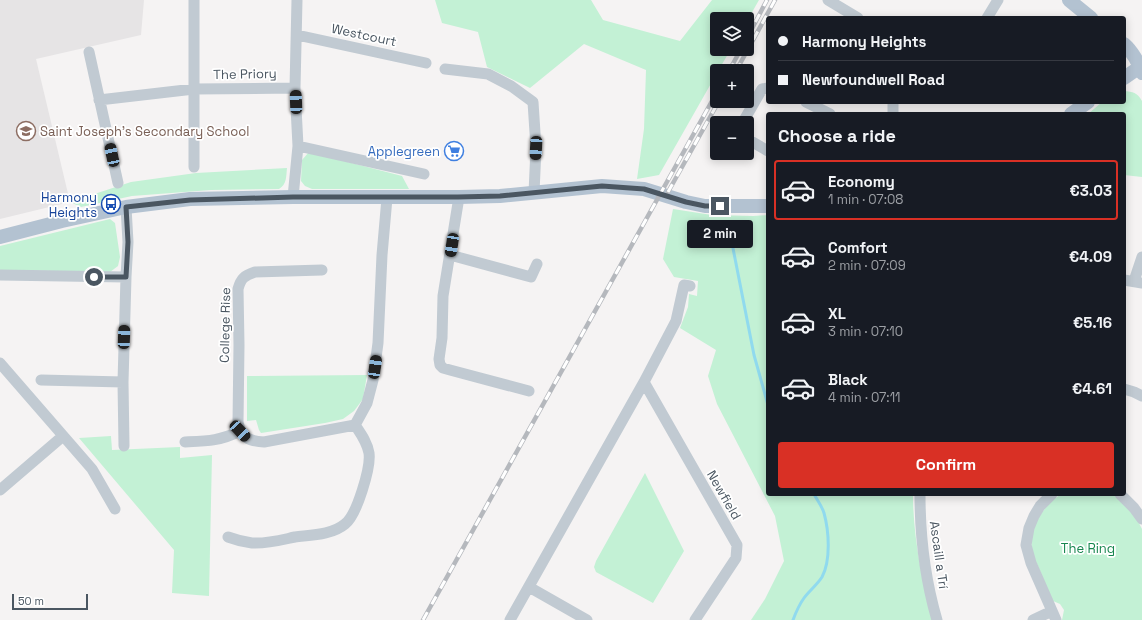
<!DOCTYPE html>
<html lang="en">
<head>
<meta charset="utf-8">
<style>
	body { margin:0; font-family:"Space Grotesk",sans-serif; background:#242831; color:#f1f3f6; height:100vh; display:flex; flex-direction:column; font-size:15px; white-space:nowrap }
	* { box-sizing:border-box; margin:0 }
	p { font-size:13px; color:#9ea1a6 }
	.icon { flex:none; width:22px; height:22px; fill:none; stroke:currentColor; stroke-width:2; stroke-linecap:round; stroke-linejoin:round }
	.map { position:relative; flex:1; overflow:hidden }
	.details { position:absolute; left:766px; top:112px; width:360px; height:384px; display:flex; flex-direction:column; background:#171b24; border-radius:4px; box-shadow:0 2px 10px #0003 }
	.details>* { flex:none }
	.guide { position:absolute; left:766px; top:16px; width:360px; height:88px; border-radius:4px; box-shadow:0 2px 10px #0003; display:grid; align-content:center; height:88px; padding:0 12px; background:#171b24 }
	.buttons { position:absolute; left:710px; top:12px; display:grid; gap:8px }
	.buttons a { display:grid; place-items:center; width:44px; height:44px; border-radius:4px; background:#171b24; box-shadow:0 2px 10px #0003; font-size:20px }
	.scale { position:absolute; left:12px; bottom:10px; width:76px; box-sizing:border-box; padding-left:4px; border:2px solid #4a5661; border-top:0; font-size:11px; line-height:14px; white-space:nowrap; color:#4a5661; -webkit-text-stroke:3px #fff; paint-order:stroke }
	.end { position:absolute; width:18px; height:18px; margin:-9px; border:5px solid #4a5661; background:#fff; box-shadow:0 0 0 2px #fff }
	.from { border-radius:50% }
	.bubble { position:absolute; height:28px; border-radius:4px; background:#171b24; box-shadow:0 2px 10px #0003; font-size:13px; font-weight:800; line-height:28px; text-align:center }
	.car { position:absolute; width:12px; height:24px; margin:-12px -6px; border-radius:5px; box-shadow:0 0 3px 1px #0007; background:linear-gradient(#222 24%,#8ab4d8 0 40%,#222 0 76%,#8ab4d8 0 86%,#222 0) }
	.guide b { display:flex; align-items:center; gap:14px; height:38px; font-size:15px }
	.guide b+b { border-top:1px solid #363941 }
	.guide i { width:10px; height:10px; background:#f1f3f6 }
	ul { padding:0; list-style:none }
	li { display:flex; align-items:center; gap:12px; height:60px; margin:0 8px 6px; padding:0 4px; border:2px solid transparent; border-radius:4px }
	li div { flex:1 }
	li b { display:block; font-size:15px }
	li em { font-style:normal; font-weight:800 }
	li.current { border-color:#d93025 }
	li>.icon { width:36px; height:36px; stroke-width:1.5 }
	h2 { padding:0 12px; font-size:18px; line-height:48px }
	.primary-button { display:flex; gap:8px; margin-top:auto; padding:8px 12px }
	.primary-button a { flex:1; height:46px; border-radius:4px; background:#d93025; color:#fff; font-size:16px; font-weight:800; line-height:46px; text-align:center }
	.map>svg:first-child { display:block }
	.education { fill:#e6e4e5 }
	.green { fill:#c3f1d5 }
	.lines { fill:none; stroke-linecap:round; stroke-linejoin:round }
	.stream { stroke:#90daee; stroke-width:3 }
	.minor { stroke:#c1cad2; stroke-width:11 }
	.major { stroke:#b3c2d1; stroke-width:14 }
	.rail-casing { stroke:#b5b8bd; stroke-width:4.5 }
	.rail { stroke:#fff; stroke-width:3; stroke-dasharray:9; stroke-linecap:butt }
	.route { stroke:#4a5661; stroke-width:5 }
	.labels { text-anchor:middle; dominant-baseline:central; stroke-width:3.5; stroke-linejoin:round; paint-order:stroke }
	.street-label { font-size:13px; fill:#4a5661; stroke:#fff }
	.education-label { font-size:13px; fill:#785e54; stroke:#fff; text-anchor:start }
	.shop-label { font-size:13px; fill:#366cbe; stroke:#fff; text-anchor:end }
	.transit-label { font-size:13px; fill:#164399; stroke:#fff; text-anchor:end }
	.park-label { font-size:13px; fill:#17864f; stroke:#fff }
</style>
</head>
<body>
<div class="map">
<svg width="1142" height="620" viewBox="0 0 1142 620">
	<rect width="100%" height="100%" fill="#f5f3f3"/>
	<path class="education" d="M0,0H144L141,35L36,59L70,202L0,219Z"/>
	<path class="green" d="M435,0H591L603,20L680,41L712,0H759L747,21V19H717V49H731L718,71H717V73L659,175L637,179L644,129L646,70L584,44L530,88L487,67L478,32L442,23Z
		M1124,91C1133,92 1137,92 1142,101V177L1124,175V114H1088L1102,102H1124Z
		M309,152L402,176L409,189H312L305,186L301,181L302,160Z
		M287,168C286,177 287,184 279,189L211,190L132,196L81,207L70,202L131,182L196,173Z
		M673,209L712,215L753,216L768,215V494H913C913,537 922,579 932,620H751L765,599L784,561L775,516L717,404L708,376L716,350L680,328L688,307L689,294L697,296L698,281L674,277L663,259Z
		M110,219L115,223L120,257L118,266L110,272L0,270V246Z
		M367,375L363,399L354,411L343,419L325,423L261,433L259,430L256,420L247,421V376Z
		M111,436L112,450L180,447V458L212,455L209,596L172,593L174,550L79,438Z
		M645,473L684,551L653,603L596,572L594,567L596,561Z
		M1061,494H1113C1125,501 1136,516 1142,529V620H1062L1064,610L1060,604L1053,601C1048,590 1043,578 1038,566C1036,562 1033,557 1032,552C1028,528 1042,507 1061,494Z"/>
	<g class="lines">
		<path class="stream" d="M730,233L754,355L768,405
			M793,620C796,612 799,605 804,598C809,591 817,585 822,577C831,560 829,531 824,513C822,506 817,500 814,494"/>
		<path class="minor" d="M194,0V167
			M828,0L858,18
			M987,18L998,0
			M297,35L426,63
			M89,52L118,183
			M445,69L488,74L511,86L533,102L536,148L534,193
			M99,100L194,89L295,88
			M806,102L830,114
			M893,114V102
			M743,123V122L762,89L768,88
			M747,134L749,140L768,151
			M298,146L424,174
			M293,197L298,146L295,88L297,0
			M459,197L453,234L443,296L442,338L439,359L440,365L443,368L450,370L529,391
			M450,255L531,277L537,264
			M322,270L255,272C244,276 241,278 238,289L239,345L238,422C241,438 249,441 264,442L355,425
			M0,275L126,277
			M1124,280L1142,283
			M1134,281L1142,257
			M0,363L92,469L115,509
			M41,380L123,382
			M644,382L737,545L736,558L695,620
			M1124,389L1134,392L1142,396
			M355,425L367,403L373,380L378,343L382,255L387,198
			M185,442C207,441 220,441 240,431
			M124,446L123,382L126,277L128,242L126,207
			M0,490L63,436
			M920,494C920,536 925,579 937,620
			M1052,494L1040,506L1034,516L1029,528L1026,545L1031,563L1056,620
			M1120,494L1134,508L1142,519
			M228,537C236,540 244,542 252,543C267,544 281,540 295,537C311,535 332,535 345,524C357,515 371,467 369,453C367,442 361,434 355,425
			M529,587L587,620
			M510,620L644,382L676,321L684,285L690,286
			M1033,620L1052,611"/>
		<path class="major" d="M1069,0L1091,18
			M1124,44C1132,51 1139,63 1142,73
			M1124,78L1140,67
			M1071,114L1088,102
			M0,237L62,221L126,207L190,199L293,197H459L500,196L602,186L644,189L686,202L705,206H768"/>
		<g class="rail-casing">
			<path id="rail" d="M747,38L767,0
				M729,71L741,49
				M736,71L775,0
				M668,192L719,101
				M423,620L717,92"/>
		</g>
		<use href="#rail" class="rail"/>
	</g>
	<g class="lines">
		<path class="route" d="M94,277H126L128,242L126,207L190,200L293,197H458L500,196L602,186L644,189L686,202L705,206H720"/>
	</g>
	<defs>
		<g id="school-ring" transform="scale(1)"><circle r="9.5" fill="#fff" stroke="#8d6e63" stroke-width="1.5"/><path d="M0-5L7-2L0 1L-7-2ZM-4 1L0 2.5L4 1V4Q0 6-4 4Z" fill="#8d6e63"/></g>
		<g id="supermarket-ring" transform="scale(1)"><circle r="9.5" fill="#fff" stroke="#3f7fe0" stroke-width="1.5"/><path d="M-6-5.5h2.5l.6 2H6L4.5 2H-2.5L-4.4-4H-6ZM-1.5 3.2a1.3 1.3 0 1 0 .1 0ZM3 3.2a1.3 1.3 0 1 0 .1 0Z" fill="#3f7fe0"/></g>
		<g id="bus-ring" transform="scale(1)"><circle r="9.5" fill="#fff" stroke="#1a4fb4" stroke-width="1.5"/><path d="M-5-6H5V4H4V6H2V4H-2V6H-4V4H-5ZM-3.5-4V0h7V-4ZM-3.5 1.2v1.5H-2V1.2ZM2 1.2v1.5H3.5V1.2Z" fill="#1a4fb4"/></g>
	</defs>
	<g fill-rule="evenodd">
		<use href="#school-ring" x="26" y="131"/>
		<use href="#supermarket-ring" x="454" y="151"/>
		<use href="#bus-ring" x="111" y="204"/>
	</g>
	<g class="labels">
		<g class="street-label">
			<text transform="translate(364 35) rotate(12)">Westcourt</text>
			<text transform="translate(245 74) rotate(-1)">The Priory</text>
			<text transform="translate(225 325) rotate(-89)">College Rise</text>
			<text transform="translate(724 495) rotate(60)">Newfield</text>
			<text transform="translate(939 555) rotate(82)">Ascaill a Trí</text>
		</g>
		<g class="education-label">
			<text x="40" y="131">Saint Joseph's Secondary School</text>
		</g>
		<g class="shop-label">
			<text x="440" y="151">Applegreen</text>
		</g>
		<g class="transit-label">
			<text x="97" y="197">Harmony<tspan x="97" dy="15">Heights</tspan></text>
		</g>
		<g class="park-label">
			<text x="1088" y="548">The Ring</text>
		</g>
	</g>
</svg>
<div class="buttons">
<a><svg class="icon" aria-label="layers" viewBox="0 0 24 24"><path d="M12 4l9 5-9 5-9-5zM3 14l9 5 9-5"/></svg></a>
<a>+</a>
<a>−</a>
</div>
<div class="scale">50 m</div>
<i class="end from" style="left:94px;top:277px"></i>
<i class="end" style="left:720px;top:206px"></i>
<div class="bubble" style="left:687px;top:220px;width:66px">2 min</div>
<i class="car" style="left:296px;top:102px;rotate:358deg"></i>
<i class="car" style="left:536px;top:148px;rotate:183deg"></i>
<i class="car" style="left:112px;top:155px;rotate:348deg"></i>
<i class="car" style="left:452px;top:245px;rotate:189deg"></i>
<i class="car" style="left:124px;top:337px;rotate:2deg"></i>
<i class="car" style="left:375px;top:367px;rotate:8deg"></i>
<i class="car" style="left:240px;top:431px;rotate:137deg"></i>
<div class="guide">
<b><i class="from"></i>Harmony Heights</b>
<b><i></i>Newfoundwell Road</b>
</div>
<section class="details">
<h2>Choose a ride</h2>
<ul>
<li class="current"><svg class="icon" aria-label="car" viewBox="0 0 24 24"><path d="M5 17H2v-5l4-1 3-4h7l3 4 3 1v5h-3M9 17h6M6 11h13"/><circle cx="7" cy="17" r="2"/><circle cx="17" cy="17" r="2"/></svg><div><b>Economy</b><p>1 min · 07:08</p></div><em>€3.03</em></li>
<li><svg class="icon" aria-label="car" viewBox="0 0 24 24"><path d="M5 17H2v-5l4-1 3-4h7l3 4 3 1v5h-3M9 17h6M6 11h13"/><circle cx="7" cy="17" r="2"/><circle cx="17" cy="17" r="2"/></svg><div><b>Comfort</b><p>2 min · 07:09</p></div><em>€4.09</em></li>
<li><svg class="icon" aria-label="car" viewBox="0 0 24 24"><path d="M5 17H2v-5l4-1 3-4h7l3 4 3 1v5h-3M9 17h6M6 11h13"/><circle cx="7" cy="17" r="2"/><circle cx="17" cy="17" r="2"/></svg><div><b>XL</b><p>3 min · 07:10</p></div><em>€5.16</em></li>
<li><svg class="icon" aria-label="car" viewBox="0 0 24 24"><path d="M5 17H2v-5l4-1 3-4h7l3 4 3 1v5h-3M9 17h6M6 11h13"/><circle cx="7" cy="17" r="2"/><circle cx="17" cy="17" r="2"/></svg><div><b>Black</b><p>4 min · 07:11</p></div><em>€4.61</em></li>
</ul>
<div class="primary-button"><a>Confirm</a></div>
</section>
</div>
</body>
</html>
